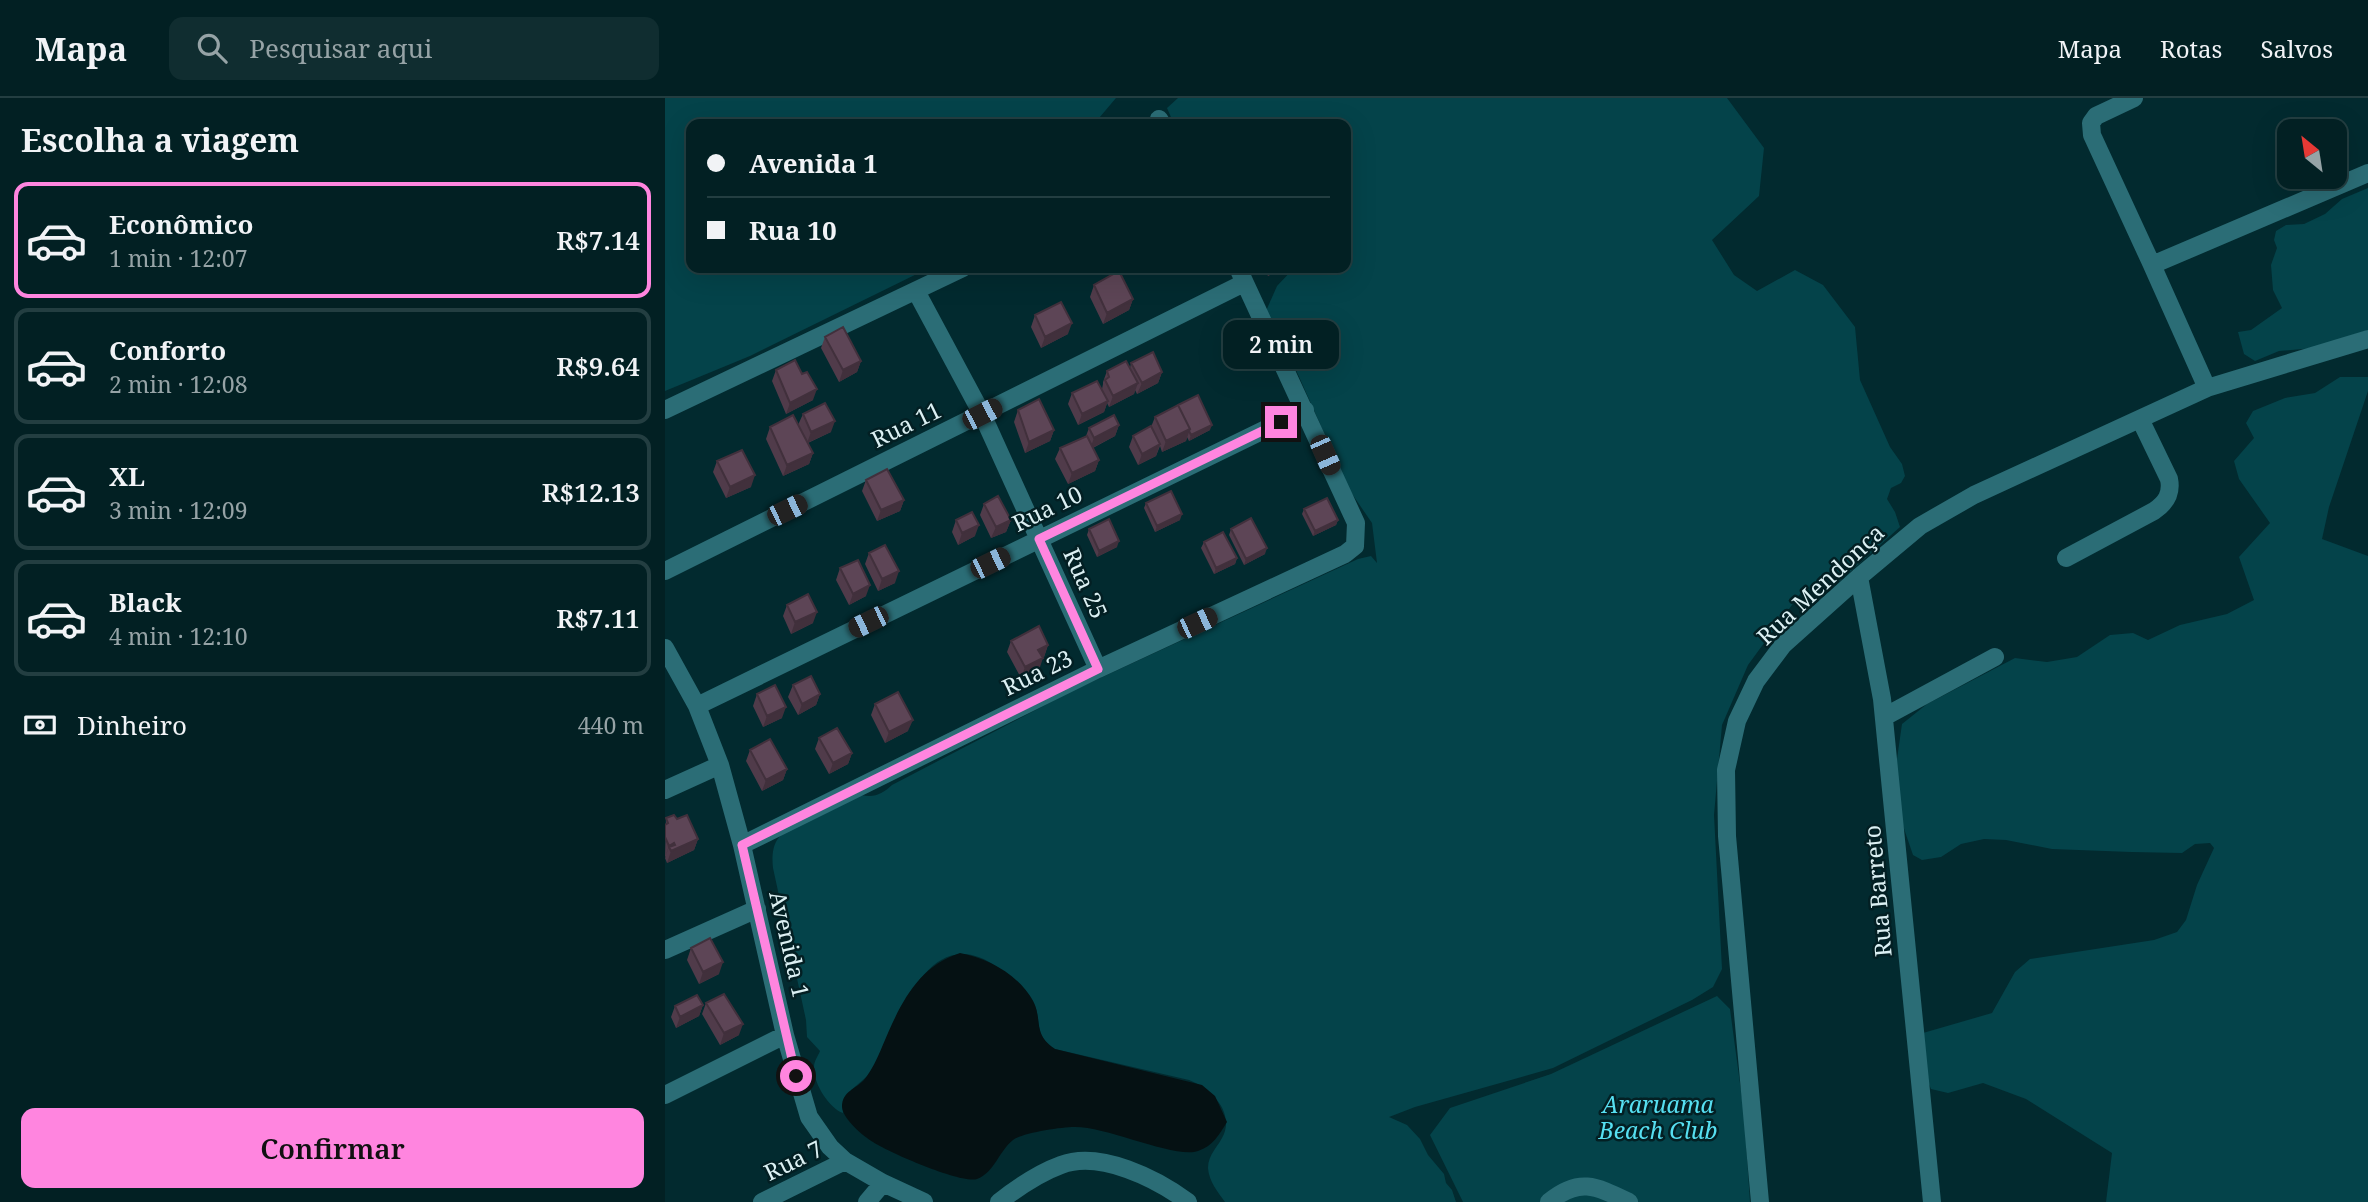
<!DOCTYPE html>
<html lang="pt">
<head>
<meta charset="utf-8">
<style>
	body { margin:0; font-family:"Noto Serif",serif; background:#102d30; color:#f1f3f6; height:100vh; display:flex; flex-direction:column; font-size:26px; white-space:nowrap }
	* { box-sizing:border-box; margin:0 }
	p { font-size:23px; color:#96a3a6 }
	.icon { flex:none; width:38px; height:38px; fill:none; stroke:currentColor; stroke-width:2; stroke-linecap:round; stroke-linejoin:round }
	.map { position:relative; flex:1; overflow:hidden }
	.details { display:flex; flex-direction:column; background:#022023; width:665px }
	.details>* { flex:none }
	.hud { position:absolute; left:21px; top:21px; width:665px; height:154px; border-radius:14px; box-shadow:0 7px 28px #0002,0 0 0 2px #233e41; display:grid; align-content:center; height:154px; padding:0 21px; background:#022023 }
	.needle { width:46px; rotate:330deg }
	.tools { position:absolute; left:1612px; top:21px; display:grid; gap:14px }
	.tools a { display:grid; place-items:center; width:70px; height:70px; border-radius:14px; background:#022023; box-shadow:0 7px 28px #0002,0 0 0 2px #233e41; font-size:35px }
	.end { position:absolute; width:32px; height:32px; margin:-16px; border:9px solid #ff85df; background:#111; box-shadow:0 0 0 4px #111 }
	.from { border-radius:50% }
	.bubble { position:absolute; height:49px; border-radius:14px; background:#022023; box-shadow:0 7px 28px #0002,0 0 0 2px #233e41; font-size:23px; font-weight:600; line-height:49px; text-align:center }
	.car { position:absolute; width:21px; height:42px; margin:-21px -10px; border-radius:9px; box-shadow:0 0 5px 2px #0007; background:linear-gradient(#222 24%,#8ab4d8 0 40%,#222 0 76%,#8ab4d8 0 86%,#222 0) }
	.hud b { display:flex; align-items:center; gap:24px; height:66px; font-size:26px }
	.hud b+b { border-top:2px solid #233e41 }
	.hud i { width:18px; height:18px; background:#f1f3f6 }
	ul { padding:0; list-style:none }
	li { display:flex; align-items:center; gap:21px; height:116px; margin:0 14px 10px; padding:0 7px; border:4px solid #233e41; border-radius:14px }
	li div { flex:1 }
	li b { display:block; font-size:26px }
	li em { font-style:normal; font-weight:600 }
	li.active { border-color:#ff85df }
	li>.icon { width:63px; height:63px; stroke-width:1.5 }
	h2 { padding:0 21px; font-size:32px; line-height:84px }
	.pay { display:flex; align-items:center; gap:18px; height:77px; padding:0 21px; font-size:26px }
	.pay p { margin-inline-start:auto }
	.cta { display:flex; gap:14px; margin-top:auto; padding:14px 21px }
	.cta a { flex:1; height:80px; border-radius:14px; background:#ff85df; color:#111; font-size:28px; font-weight:600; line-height:80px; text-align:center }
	header { display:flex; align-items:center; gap:42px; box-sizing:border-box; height:98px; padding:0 35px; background:#022023; border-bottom:2px solid #233e41 }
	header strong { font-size:33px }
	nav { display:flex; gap:38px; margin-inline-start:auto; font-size:24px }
	.search { width:490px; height:63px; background:#102d30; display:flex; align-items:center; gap:18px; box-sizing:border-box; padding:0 24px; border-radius:14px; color:#96a3a6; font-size:26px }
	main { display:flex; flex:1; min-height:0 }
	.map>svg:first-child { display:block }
	.green { fill:#04434a }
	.water { fill:#051113 }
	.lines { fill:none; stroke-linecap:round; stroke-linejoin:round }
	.minor { stroke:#2b6d76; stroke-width:18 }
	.wall { fill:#503b4a }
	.shaded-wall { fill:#41303c }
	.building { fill:#5d4556; stroke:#41303c; stroke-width:2 }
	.route { stroke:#ff85df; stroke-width:9 }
	.labels { text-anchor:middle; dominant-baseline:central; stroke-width:5; stroke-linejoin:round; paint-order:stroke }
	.street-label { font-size:23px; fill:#dcf0f3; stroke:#031f23 }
	.park-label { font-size:23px; font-style:italic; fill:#56dff1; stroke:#031f23 }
</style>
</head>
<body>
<header>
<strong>Mapa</strong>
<div class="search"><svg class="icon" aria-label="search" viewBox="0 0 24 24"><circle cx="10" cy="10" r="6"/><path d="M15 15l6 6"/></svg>Pesquisar aqui</div>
<nav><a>Mapa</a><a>Rotas</a><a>Salvos</a></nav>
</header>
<main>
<section class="details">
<h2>Escolha a viagem</h2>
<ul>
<li class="active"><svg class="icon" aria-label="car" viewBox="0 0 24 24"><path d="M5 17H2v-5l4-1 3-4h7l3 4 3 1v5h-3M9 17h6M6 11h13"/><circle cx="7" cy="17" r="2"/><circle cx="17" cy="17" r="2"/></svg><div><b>Econômico</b><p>1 min · 12:07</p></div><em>R$7.14</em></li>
<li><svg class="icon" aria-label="car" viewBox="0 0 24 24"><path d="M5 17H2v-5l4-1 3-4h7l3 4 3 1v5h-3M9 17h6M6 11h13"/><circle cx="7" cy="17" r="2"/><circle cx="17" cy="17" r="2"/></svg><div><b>Conforto</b><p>2 min · 12:08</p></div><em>R$9.64</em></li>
<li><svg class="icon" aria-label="car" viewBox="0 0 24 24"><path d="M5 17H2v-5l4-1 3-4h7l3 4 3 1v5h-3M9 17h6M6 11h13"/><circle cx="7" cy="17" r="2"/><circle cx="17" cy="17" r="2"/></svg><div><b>XL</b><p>3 min · 12:09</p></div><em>R$12.13</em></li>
<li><svg class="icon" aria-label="car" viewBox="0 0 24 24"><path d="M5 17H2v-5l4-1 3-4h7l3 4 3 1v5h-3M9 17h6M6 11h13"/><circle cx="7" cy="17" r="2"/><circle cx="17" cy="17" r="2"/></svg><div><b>Black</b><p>4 min · 12:10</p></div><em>R$7.11</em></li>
</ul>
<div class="pay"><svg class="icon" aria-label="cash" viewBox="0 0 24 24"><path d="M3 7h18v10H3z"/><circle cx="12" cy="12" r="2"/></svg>Dinheiro<p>440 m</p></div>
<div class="cta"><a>Confirmar</a></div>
</section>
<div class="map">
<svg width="1703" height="1104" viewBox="0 0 1703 1104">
	<rect width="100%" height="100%" fill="#022a2f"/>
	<path class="green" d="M0,0H451L429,26H26V170H264L85,258L0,293Z
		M513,0H1062L1099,50L1094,98L1047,142L1069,177L1092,193L1130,172L1158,187L1190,229L1195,282L1225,349L1237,366L1240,378L1236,385L1226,390L1222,401L1230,414L1235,429L1166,491L1135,496L1083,567L1057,627L1049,717L1057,871L1048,889L1027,902L888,970L750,1009L724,1019L742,1027L755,1041L763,1057L779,1076L781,1085L787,1092L791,1104H560C553,1094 544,1084 543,1070C543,1056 554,1048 559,1036C568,1012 545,990 524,982L390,951C368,937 377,924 369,905C363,891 347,879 335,871C275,827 248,890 224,935C218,946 215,958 209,969C199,987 175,992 178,1015C164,1010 148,985 149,969C149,963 153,958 155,953L142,939L141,922L108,770C107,761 107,750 112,742C122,727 177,706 196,697C210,700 217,696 227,687L407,593L693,461L706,458L712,465L707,425L685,393L627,263L601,213L612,188L629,170H681V26H509L502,10Z
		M1703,90V232L1648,250L1614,253L1590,263L1579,256L1573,234L1586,232L1617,210L1608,192L1606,167L1612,150L1609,142L1611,133L1621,127L1639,126L1660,116L1677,101Z
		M1675,279H1703V293L1664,409L1657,441L1703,458V1104H1441L1447,1055L1361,1001L1318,985L1283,995L1266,991L1258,972V935L1327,915L1350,874L1365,861L1489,842L1512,834L1521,822L1532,787L1549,750L1545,745L1530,746L1517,755L1466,754L1387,751L1341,742L1319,741L1296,746L1276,759L1257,762L1248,757L1236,722L1230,675L1237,626L1262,606L1350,560L1382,564L1412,559L1445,537L1468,535L1483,542L1515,527L1562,516L1589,502L1574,459L1605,425L1574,381L1569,363L1589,340L1581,325L1588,313L1620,300L1650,295Z
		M1052,898L1065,911L1069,941L1079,1015L1085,1104H798L765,1037L785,1010L886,976Z"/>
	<path class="water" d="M295,855C323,860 354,877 368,903C378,921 367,936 390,951L537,987L550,998L562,1024C554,1037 548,1048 533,1053C510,1061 441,1028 409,1029C396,1029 357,1035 348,1042C334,1053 329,1075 312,1081C296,1086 223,1054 208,1044C198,1038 178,1021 177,1009C177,993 191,991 199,982C207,972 212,961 217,949C234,909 251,869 295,855Z"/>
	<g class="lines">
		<path class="minor" d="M1469,0L1431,18L1426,25L1427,37L1487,167L1703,75
			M494,21L497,26
			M1487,167L1542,290
			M251,193L317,316L433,571
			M0,312L298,170
			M1401,460L1489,413C1501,405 1507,396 1504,381L1475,321
			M0,473L579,185
			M1194,479L1217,601L1267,1104
			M0,550L32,608L55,667L77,747L120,937L144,1019L165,1049L180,1063L218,1085L259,1104
			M32,608L640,312
			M1219,619L1330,559
			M0,692L55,667
			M77,747L433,571L680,456L690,448L691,425L573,170
			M0,852L92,811
			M0,997L120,937
			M97,1104L180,1063
			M202,1104L218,1085
			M334,1104C352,1090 374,1075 396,1067C435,1052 492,1081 523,1104
			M884,1104C914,1079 931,1088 964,1104
			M1095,1104L1062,738L1061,672L1072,623L1091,583L1118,547L1194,479L1255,428L1309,397L1542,290L1703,241"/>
	</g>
	<path class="wall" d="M599,170H618L603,178Z
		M429,187L468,201L464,212L438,226L425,199Z
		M370,217L403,236L376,250L366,229Z
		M160,239L196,263L192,274L174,284L156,250Z
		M466,265L497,274L493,285L472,296L470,292L469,296L444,309L442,305L439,314L413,327L403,306L407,295L437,291L438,286V284L442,273L465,270Z
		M111,272L148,302L121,316L107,283Z
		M353,312L389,332L385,343L360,355L349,324Z
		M138,316L166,334L143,345L148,355L144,366L118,378L101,341L105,329L133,327Z
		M490,319L545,332L524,343L522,339L521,343L497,354L495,348L491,358L473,367L464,349L468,338L486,329Z
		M454,327L450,338L428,350L434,362L430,373L403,386L390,361L395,350L421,338L424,330Z
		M52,363L86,389L61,400L48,374Z
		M201,382L239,402L235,413L212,423L197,393Z
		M481,405L515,422L490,434L479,410Z
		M319,406L346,422L341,434L326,440L315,417Z
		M639,411L673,422L671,427L648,438L637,416Z
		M291,422L310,438L293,447L287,434Z
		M424,431L452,449L432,459L422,437Z
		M566,431L600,456L579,467L564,437Z
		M539,444L572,460L570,466L549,476L536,450Z
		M204,455L230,485L213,493L200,466Z
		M175,470L201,498L184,507L171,482Z
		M122,507L148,525L126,536L118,518Z
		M346,543L383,547L379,559H377L374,572L356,580L342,554Z
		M128,587L155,596L151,607L133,617L123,599Z
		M92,596L117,620L98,629L88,608Z
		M210,606L243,633L220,645L206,617Z
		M154,640L187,655L183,666L164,676L150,651Z
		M85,652L122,671L118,682L97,693L81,663Z
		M1,720L12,721L33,741L29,752L2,765L0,760L1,758L0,759Z
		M26,850L54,876L34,886L22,862Z
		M41,905L74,937L55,947L37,916Z
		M38,907L34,918L11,930L6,919L10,908Z"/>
	<path class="shaded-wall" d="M609,170H618L603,178L605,172Z
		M468,201L464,212L438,226L442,215Z
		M407,225L403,236L376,250L380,239Z
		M196,263L192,274L174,284L178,272Z
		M497,274L493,285L472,296L477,285Z
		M473,285L469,296L444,309L448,298Z
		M152,291L148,302L121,316L125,305Z
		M443,303L439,314L413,327L417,316Z
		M170,323L166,334L142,345L146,334Z
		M454,327L450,338L425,351L429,340Z
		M547,327L545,332L524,343L526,337Z
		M525,331L521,343L497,354L501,343Z
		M389,332L385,343L360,355L364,344Z
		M495,346L491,358L473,367L477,356Z
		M148,355L144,366L118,378L122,367Z
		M434,362L430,373L403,386L407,375Z
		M90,377L86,389L61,400L65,389Z
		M239,402L235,413L212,423L216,412Z
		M517,416L515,422L490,434L492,428Z
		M346,422L341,434L326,440L331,429Z
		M673,422L671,427L648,438L650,433Z
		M314,427L310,438L293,447L297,435Z
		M454,443L452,449L432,459L434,453Z
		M602,450L600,456L579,467L581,461Z
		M572,460L570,466L549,476L551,470Z
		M234,473L230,485L213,493L217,481Z
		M205,487L201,498L184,507L188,496Z
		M152,514L148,525L126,536L130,524Z
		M383,547L379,559L369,563L373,552Z
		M378,560L374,572L356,580L360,569Z
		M155,596L151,607L133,617L137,606Z
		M121,609L117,620L98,629L102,618Z
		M248,622L243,633L220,645L224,634Z
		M187,655L183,666L164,676L168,665Z
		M122,671L118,682L97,693L101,682Z
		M33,741L29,752L2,765L6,753Z
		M9,745L6,753L4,749L0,759L4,748Z
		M58,864L54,876L34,886L38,874Z
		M38,907L34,918L11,930L15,919Z
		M78,926L74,937L55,947L59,935Z"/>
	<path class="building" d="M454,173L468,201L442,215L429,187Z
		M396,204L407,225L380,239L370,217Z
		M178,229L196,263L178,272L160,239Z
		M488,254L497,274L477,285L466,265Z
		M130,262L137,276L142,274L152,291L125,305L111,272Z
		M461,263L473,285L448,298L440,282L444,279L442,273Z
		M432,283L443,303L417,316L407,295Z
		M533,297L547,327L526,337L524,333L525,331L513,307Z
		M374,301L389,332L364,344L353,312Z
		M160,305L170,323L146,334L138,316Z
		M513,307L525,331L501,343L490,319Z
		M128,317L148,355L122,367L105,329Z
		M449,317L454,327L429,340L424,330Z
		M486,328L495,346L477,356L468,338Z
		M422,338L434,362L407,375L395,350Z
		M77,352L90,377L65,389L52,363Z
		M222,371L239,402L216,412L201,382Z
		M506,393L517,416L492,428L481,405Z
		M333,398L346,422L331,429L319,406Z
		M662,400L673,422L650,433L639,411Z
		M307,414L314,427L297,435L291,422Z
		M586,420L602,450L581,461L566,431Z
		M444,421L454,443L434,453L424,431Z
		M558,434L572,460L551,470L539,444Z
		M220,447L234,473L217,481L204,455Z
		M193,462L205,487L188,496L175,470Z
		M143,496L152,514L130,524L122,507Z
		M374,528L383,547L373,552L378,560L360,569L346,543Z
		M146,578L155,596L137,606L128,587Z
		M110,587L121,609L102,618L92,596Z
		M233,594L248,622L224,634L210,606Z
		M172,630L187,655L168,665L154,640Z
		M105,641L122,671L101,682L85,652Z
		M9,717L12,721L22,717L33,741L6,753L4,749L10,747L9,745L4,748L0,739V727L3,725L1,720Z
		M45,840L58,864L38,874L26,850Z
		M59,896L78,926L59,935L41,905Z
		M32,897L38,907L15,919L10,908Z"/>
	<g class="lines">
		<path class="route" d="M131,978L77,747L433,571L374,441L616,324"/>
	</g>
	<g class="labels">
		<g class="street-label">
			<text transform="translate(241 326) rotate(-26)">Rua 11</text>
			<text transform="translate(382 410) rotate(-26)">Rua 10</text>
			<text transform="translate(421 485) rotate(66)">Rua 25</text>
			<text transform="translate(1155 486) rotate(-43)">Rua Mendonça</text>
			<text transform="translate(372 574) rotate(-26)">Rua 23</text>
			<text transform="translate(1212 793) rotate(-95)">Rua Barreto</text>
			<text transform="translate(125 846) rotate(77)">Avenida 1</text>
			<text transform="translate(128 1062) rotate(-26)">Rua 7</text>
		</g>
		<g class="park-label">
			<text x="993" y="1006">Araruama<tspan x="993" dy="26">Beach Club</tspan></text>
		</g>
	</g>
</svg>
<div class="tools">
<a><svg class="needle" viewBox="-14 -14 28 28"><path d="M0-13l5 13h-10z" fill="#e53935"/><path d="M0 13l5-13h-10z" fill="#96a3a6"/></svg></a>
</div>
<i class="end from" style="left:131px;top:978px"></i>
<i class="end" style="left:616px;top:324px"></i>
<div class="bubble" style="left:558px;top:222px;width:116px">2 min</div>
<i class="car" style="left:317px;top:316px;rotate:63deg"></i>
<i class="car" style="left:660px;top:357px;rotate:156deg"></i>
<i class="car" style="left:122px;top:412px;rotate:64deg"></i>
<i class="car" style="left:325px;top:465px;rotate:64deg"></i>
<i class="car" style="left:203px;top:524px;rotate:244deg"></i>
<i class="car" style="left:532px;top:525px;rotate:65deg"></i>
<div class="hud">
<b><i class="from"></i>Avenida 1</b>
<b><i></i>Rua 10</b>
</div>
</div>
</main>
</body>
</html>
